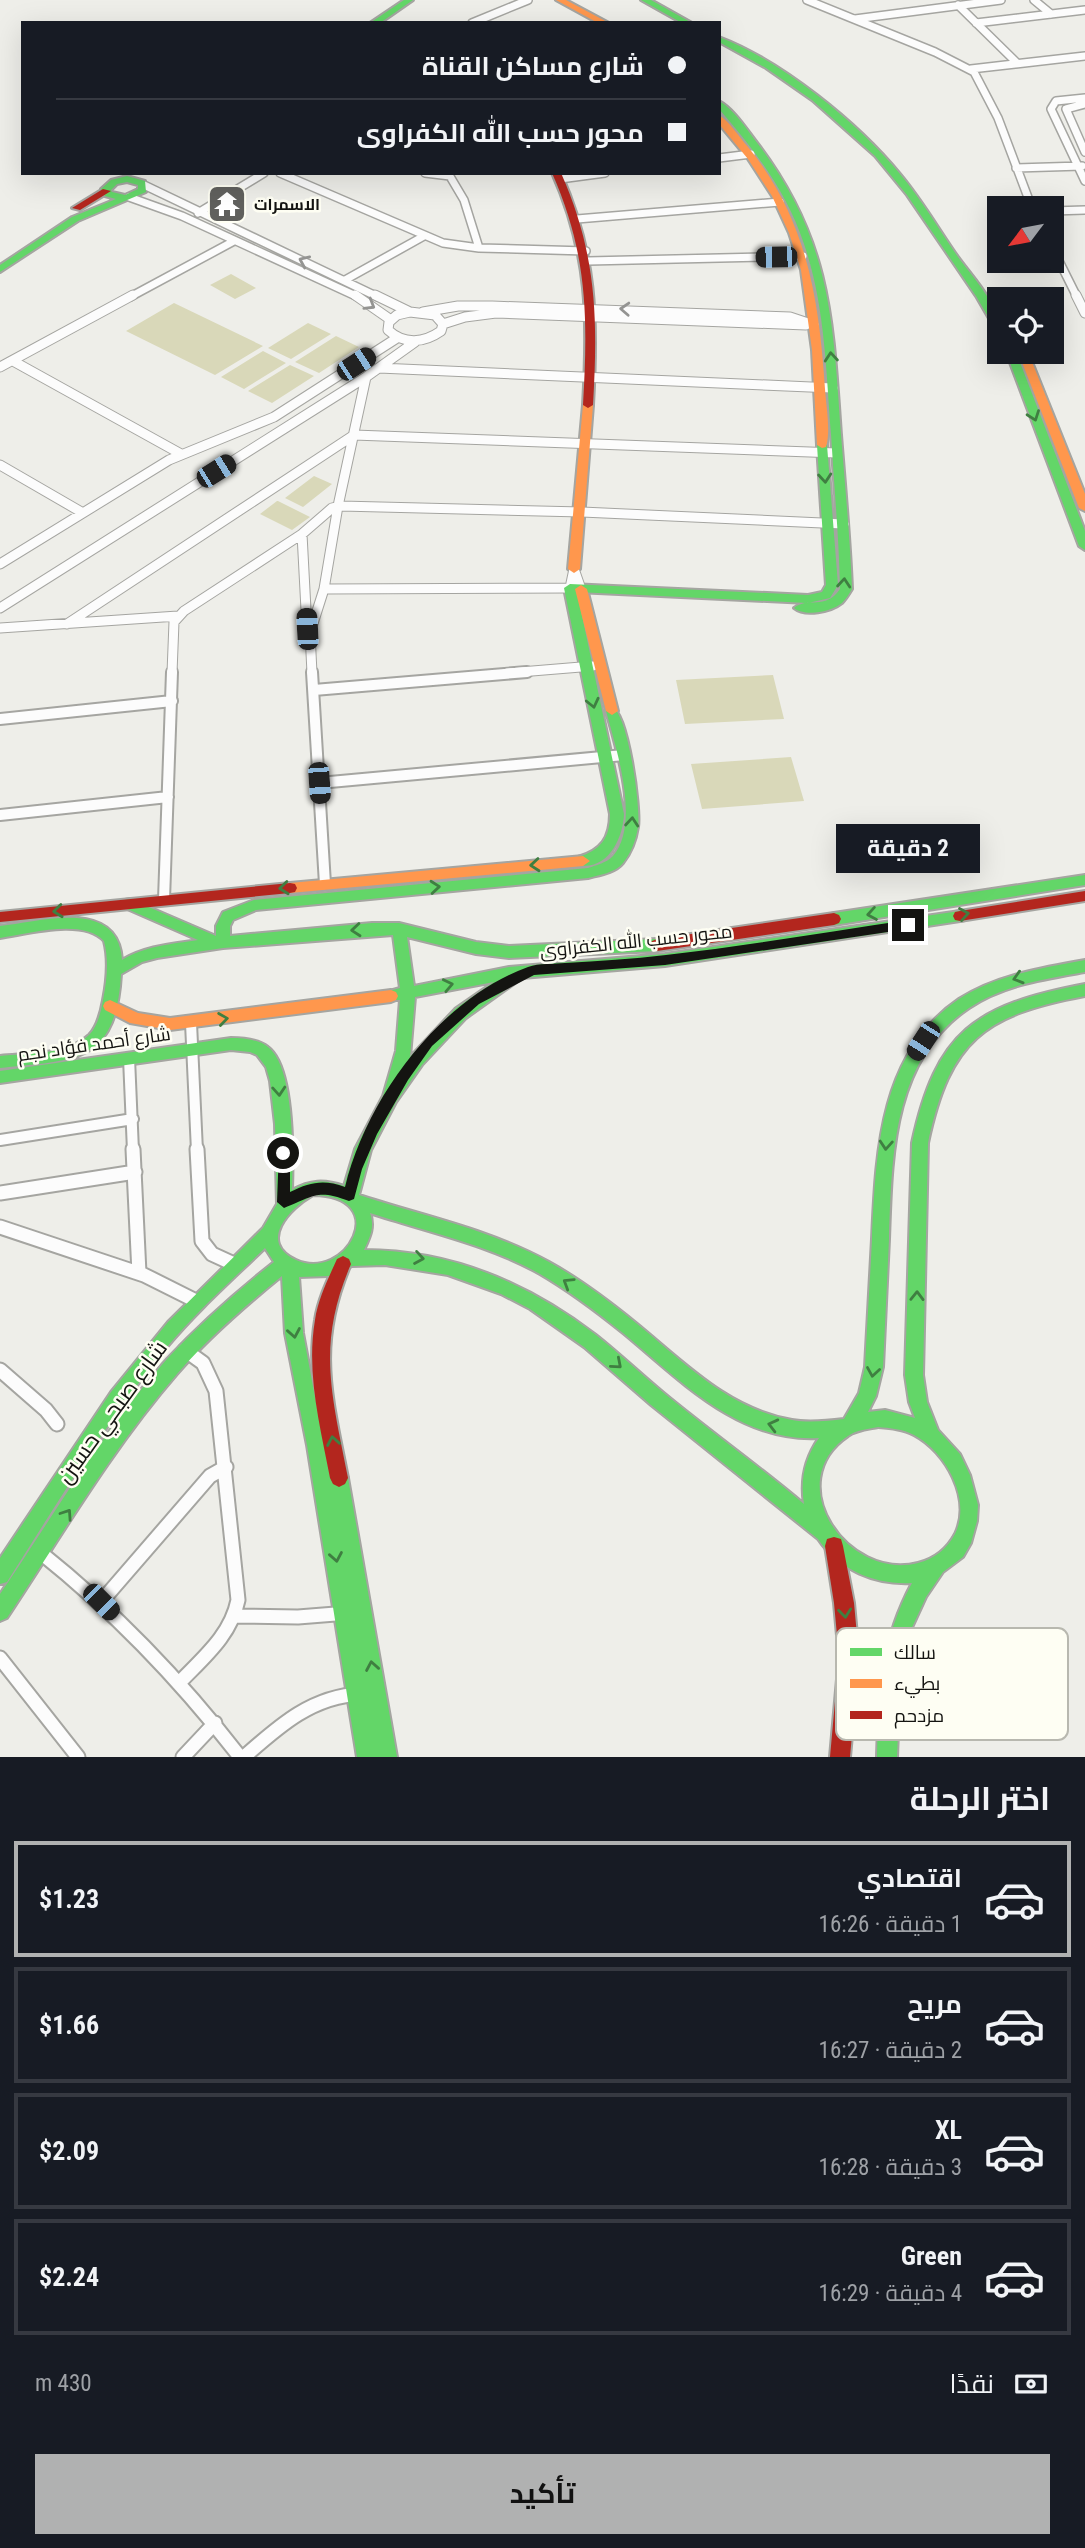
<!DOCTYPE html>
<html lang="ar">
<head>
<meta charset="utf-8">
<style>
	body { margin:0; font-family:"Roboto Condensed",Cairo,sans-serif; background:#20242c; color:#f1f3f6; direction:rtl; height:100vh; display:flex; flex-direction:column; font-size:26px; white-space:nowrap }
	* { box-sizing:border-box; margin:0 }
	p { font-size:23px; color:#9ea1a6 }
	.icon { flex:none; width:38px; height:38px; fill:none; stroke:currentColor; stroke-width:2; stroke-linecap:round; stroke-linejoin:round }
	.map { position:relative; height:1757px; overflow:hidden; direction:ltr }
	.drawer { display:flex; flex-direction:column; background:#171b24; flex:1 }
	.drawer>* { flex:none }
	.banner { position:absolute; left:21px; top:21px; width:700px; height:154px; border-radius:0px; box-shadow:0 7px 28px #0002; direction:rtl; display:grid; align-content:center; height:154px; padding:0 35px; background:#171b24 }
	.needle { width:46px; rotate:238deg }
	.tools { position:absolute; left:987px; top:196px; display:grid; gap:14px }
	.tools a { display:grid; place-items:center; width:77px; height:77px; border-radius:0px; background:#171b24; box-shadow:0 7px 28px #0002; font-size:35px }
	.end { position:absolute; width:32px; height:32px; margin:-16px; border:9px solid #141411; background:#fff; box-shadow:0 0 0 4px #fff }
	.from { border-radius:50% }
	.bubble { position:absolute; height:49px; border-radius:0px; background:#171b24; box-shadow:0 7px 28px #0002; font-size:23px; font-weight:700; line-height:49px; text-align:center; direction:rtl }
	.car { position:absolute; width:21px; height:42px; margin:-21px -10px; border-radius:9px; box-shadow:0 0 5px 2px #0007; background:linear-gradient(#222 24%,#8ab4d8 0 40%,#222 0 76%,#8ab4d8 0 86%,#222 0) }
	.banner b { display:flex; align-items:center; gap:24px; height:66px; font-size:26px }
	.banner b+b { border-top:2px solid #363941 }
	.banner i { width:18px; height:18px; background:#f1f3f6 }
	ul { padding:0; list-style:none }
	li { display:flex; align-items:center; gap:21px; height:116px; margin:0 14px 10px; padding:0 21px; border:4px solid #363941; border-radius:0px }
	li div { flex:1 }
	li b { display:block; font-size:26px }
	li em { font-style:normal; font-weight:700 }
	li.current { border-color:#b0b1b1 }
	li>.icon { width:63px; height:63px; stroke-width:1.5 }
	h2 { padding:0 35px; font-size:32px; line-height:84px }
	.pay { display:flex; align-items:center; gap:18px; height:77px; padding:0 35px; font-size:26px }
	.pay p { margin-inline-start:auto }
	.button { display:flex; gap:14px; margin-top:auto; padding:14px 35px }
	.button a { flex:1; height:80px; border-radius:0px; background:#b0b1b1; color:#111; font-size:28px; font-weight:700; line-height:80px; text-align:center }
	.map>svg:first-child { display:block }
	.green { fill:#d9d8b9 }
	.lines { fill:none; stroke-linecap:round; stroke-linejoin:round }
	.street-far3-casing { stroke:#a5a5a1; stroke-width:10 }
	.street-far2-casing { stroke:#a5a5a1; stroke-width:11 }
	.street-far1-casing { stroke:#a5a5a1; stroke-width:14 }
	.street-casing { stroke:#a5a5a1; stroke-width:17 }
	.fast-casing { stroke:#a5a5a1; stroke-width:4 }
	.slow-casing { stroke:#a5a5a1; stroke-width:4 }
	.jam-casing { stroke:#a5a5a1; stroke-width:4 }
	.street-far3 { stroke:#fcfcfc; stroke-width:7 }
	.street-far2 { stroke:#fcfcfc; stroke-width:9 }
	.street-far1 { stroke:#fcfcfc; stroke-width:10 }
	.street { stroke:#fcfcfc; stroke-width:13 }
	.fast { fill:#63d668; fill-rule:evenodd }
	.slow { fill:#ff974d; fill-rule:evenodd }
	.jam { fill:#b3261e; fill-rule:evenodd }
	.oneway { stroke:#949492 }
	.oneway2 { stroke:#3f7f41 }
	.route { fill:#141411 }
	.labels { text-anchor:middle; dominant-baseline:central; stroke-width:5; stroke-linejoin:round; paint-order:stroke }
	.far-poi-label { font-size:16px; font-weight:bold; fill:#141411; stroke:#fefef3; text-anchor:start }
	.street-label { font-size:19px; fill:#141411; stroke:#fefef3 }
	.near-street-label { font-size:23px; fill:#141411; stroke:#fefef3 }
	.key { fill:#fefef3; stroke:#b8b8af; stroke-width:2 }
	.key-label { font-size:19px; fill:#141411 }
</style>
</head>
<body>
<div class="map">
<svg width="1085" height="1757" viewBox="0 0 1085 1757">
	<rect width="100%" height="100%" fill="#eeeee9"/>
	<path class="green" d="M231,274L256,288L235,299L210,285Z
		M174,303L263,346L215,375L126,331Z
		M308,323L331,334L291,359L268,348Z
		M336,336L359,347L319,373L295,362Z
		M263,351L286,363L244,389L221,377Z
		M290,365L314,376L272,403L248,391Z
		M314,476L332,484L303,507L285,498Z
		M277,501H278L310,517L292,530L260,514Z
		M773,675L784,719L685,724L676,680Z
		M791,757L804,801L702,809L691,764Z"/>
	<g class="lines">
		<g class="street-far3-casing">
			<path id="street-far3" d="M807,0L935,52L974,72L998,118L1032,208
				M1034,0L1051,14
				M958,5L1017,63
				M855,19L1001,0
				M472,23L528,0
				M976,23L1085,10
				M971,69L1085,56
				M1085,98L1056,101L1051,109L1085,181
				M1085,104L1066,109L1085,152
				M719,158L751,154
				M1016,168L1082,166
				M280,173L443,243L479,248L586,251
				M425,173L450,176
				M448,173L464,200L479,248
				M560,179L605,173
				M144,185L378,297
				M129,197L182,216L358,297
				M1052,211L1085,210
				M198,213L264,173
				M577,219L780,202
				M1052,247L1077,297
				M588,261L803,256
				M345,280L424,236
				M130,297L234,241"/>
		</g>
		<g class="street-far2-casing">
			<path id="street-far2" d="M355,295L391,320
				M375,295L410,312
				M1076,295L1085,313
				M410,312L435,315L443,324L441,331C424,343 404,345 388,330L389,322L397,315Z
				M423,312L458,306H492L790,317L814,325
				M443,324L465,317L496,313L806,325
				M13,361L181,454
				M0,367L133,295
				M379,368L833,388
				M0,465L83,513
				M302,534L307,629L310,633
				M0,564L169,460L274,417L397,338
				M574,569L581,589
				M324,589L570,588L574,569
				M0,608L366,377L415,342
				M67,624L354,435L837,453
				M0,628L178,616
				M172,673L174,622L184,611L302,534L332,508L341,506L582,512L844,524
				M312,673L310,633L324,589L338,506L366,377
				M507,673L593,666"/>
		</g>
		<g class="street-far1-casing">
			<path id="street-far1" d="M312,672L325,884
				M314,690L527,672
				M0,719L172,701
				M319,783L624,755
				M0,815L168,797
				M164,900L172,672
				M191,1023L197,1151
				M129,1058L133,1151
				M0,1140L133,1119"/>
		</g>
		<g class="street-casing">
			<path id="street" d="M133,1149L139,1273
				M197,1149L202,1241L212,1254L236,1265
				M0,1193L135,1172
				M0,1227L144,1275L198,1302
				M0,1370L46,1410L57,1424
				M41,1553C116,1613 181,1681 240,1757
				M101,1602L210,1476L226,1467
				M235,1616L298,1617L348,1613
				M0,1658L78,1757
				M180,1682C204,1657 231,1635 238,1600L216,1391L203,1363L185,1350
				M183,1757L215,1723
				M244,1757C279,1726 312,1696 361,1694"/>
		</g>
		<g class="fast-casing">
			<path id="fast" d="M404,0H413L380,23H370Z
				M641,0H651L692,23H682Z
				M719,37C782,61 858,123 900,174C922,200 939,230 958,257C973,278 999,304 999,330L994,327L976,296L907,195L875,156L812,100L766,68L719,42Z
				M719,101C734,109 747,130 758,144C831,240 833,320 841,435C845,486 850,537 852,589C849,594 846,599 842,603C831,612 805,617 794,608C808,596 825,611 840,589C839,537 834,486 831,434C826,370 825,305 804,244C787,192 754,149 719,109Z
				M127,176L145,181L146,192L78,221L0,272V265L72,217L116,199L105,196L101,189L111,180ZM127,182L138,185V189L125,195L112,192L111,190L117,184Z
				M1006,352H1016L1085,531V550L1079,546Z
				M822,442L827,445L838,585L830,598L808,603L577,592L624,814C623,838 608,871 578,865L576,861L578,857C601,850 610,838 610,814L564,588L570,584L808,595L822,592L826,585L817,445Z
				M612,707C628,713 641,808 638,827C636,840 631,853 623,863C615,873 599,875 588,878L256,910L233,920L230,926V936L372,923H399L476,942L509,946L657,939L662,941L664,945L662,949L657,951L509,958L476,954L407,937L414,986L509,967L665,954L960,911L965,912L967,916L965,920L960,921L665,966L522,978L466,1018L422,1065L396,1102L371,1150L359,1195C423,1216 489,1229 549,1262C580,1279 609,1301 636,1323C684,1362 728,1409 792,1420C808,1423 828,1421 844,1419L859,1393L865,1367C867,1324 870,1282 872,1239C876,1153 879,1053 959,999C996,975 1042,968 1085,960V972C1045,979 1003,985 969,1008C892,1060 892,1156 889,1239C887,1282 885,1324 883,1367L876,1396L868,1412L885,1410L915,1418L909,1402L905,1375L912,1143C936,1031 975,1005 1085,984V996C984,1015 950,1040 928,1143L923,1375L927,1402L938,1430L960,1454L970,1475L978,1505L977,1521L971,1543L963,1557L943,1572L926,1597L909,1634L900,1682L897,1757H877C879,1691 880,1643 912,1583C875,1585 839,1570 818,1539L651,1405L584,1347L530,1309L501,1294L448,1275L385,1265L352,1266L329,1276L299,1277L303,1333L330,1477L333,1472L339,1469L345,1472L348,1478L397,1757H357L307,1445L285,1333L282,1276C245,1306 209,1337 177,1374C112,1449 62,1535 7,1618L0,1621V1594C54,1515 103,1430 167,1359C200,1324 236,1292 274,1262L265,1248C232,1280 197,1311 167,1347C107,1420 58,1502 7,1582L0,1584V1558L111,1392L168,1322L263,1228L277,1204L275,1124L270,1081L266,1067L257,1055L250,1052L231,1050L0,1083V1071L231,1038C243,1038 258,1039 268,1047C295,1067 293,1158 292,1190C310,1180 324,1179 344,1186L355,1149L383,1096L396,1051L400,1000H386L384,996L386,992L400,988L393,935L223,948L157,958L142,962L121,974C116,1064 75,1060 0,1068V1056C27,1053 68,1055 89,1035C98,1026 101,1011 103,1000C107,980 109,960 104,941C83,918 28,934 0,938V926C40,922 118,897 122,960C145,946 172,944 198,940L125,908L123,904L125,900L130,899L216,936V926L223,912L254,900L588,868C597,865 606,863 613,856C641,823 616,748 606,711ZM494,982L455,1009L410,1057L415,997ZM313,1195C394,1196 346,1283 296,1260C257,1242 290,1208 313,1195ZM370,1213C427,1232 487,1244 540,1274C569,1291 597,1312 623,1333C680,1380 739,1443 819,1438C805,1458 800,1479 804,1504C759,1466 711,1432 665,1394C642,1375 620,1354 596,1335C528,1283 451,1250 364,1250C370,1237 375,1227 370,1213ZM878,1427C890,1428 903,1429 914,1435C946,1452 972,1499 955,1534C947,1549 934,1559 918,1563C847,1581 780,1482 848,1436C856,1430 868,1429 878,1427Z
				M1085,875V885L834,925L829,923L827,919L829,915L834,913Z"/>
		</g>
		<g class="slow-casing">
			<path id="slow" d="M556,0H566L609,23H598Z
				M719,115C730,122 739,137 748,147C807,219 819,299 825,389C826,406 831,431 826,447L822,448L817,445L812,350L801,270L789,233L772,196L748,159L719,124Z
				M1018,352H1028L1085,494V511L1079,508Z
				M588,402L593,405L580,569L574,573L568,569L583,405Z
				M581,585L587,589L618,711L612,715L606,711L575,589Z
				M583,856L590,861L583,866L290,893L285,892L283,888L285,884L290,883Z
				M391,990L396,992L398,996L396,1000L391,1002L170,1030L130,1023L105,1010L103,1006L105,1002L110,1000L138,1013L170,1018Z"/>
		</g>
		<g class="jam-casing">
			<path id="jam" d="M552,173H561C597,254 598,319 593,405L588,408L583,405C588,319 588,254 552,173Z
				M103,189L111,191L80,210L72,208Z
				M290,883L295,884L297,888L295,892L290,893L0,922V912Z
				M1085,891V901L960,921L955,920L953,916L955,912L960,911Z
				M834,913L839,915L841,919L839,923L834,925L657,951L652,949L650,945L652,941L657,939Z
				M343,1256L349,1259L351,1264C316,1345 332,1395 348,1478L345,1484L339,1487L333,1484L330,1478C320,1426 306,1373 315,1320C318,1299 328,1279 337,1259Z
				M834,1537L841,1539L843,1546L854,1603L859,1657L850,1757H830L839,1657L834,1603L825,1546L827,1539Z"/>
		</g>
		<use href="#street-far3" class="street-far3"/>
		<use href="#street-far2" class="street-far2"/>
		<use href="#street-far1" class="street-far1"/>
		<use href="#street" class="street"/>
		<use href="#fast" class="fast"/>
		<use href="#slow" class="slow"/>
		<use href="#jam" class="jam"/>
	</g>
	<defs><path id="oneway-chevron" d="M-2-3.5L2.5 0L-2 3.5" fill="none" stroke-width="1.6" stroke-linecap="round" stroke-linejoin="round" transform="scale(1.75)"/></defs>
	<g class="oneway">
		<use href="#oneway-chevron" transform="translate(304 261) rotate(-156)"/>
		<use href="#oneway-chevron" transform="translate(370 305) rotate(31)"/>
		<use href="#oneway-chevron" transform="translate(625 309) rotate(-177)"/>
	</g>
	<g class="oneway2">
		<use href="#oneway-chevron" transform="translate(831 357) rotate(-95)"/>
		<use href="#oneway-chevron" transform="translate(1034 416) rotate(70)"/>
		<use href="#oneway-chevron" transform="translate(825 478) rotate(85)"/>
		<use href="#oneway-chevron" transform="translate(844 583) rotate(-85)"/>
		<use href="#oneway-chevron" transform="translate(593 703) rotate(77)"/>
		<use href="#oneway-chevron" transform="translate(632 822) rotate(-85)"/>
		<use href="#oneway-chevron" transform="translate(535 865) rotate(175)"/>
		<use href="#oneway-chevron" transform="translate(435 887) rotate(-5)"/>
		<use href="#oneway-chevron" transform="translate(284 888) rotate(174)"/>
		<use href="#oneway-chevron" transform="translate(58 911) rotate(174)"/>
		<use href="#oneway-chevron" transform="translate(872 914) rotate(170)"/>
		<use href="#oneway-chevron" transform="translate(964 914) rotate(-10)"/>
		<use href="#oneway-chevron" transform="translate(356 930) rotate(175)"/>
		<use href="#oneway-chevron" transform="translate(1018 978) rotate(163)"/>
		<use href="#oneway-chevron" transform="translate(448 985) rotate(-12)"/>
		<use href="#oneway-chevron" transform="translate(223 1019) rotate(-8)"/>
		<use href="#oneway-chevron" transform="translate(279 1091) rotate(86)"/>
		<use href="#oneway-chevron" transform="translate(886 1145) rotate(94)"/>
		<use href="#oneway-chevron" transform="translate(419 1258) rotate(10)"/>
		<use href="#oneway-chevron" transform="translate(568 1283) rotate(-148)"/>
		<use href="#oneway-chevron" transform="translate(917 1296) rotate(-89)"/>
		<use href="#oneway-chevron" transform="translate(294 1333) rotate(80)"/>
		<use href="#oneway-chevron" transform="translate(617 1364) rotate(41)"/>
		<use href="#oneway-chevron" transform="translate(873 1372) rotate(99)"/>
		<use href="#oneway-chevron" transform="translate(773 1425) rotate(-166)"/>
		<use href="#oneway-chevron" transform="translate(333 1441) rotate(-100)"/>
		<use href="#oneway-chevron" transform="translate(67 1514) rotate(-56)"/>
		<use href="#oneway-chevron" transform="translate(336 1557) rotate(80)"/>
		<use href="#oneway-chevron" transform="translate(845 1613) rotate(84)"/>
		<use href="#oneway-chevron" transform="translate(372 1666) rotate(-100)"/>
	</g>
	<path class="route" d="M908,920L913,925L908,929L665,965L534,975L479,1004L432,1046L408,1080L377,1134L362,1169L354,1199L349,1201C317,1189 314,1196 284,1208L277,1202L279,1149L283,1148L290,1153V1192C310,1182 324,1179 345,1187C367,1097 440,999 528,967C539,963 554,964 565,963C599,961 632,959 666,955C747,946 827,932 908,920Z"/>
	<defs>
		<g id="temple-square" transform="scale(2.0125)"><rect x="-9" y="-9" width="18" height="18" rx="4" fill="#60605d" stroke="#fefef3"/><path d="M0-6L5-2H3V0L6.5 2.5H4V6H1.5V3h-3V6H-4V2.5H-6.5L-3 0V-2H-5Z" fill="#fff"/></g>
	</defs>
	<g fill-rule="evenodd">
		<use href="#temple-square" x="227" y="204"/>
	</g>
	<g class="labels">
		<g class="far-poi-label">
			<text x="254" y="204">الاسمرات</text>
		</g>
		<g class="street-label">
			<text transform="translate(636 941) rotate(-6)">محور حسب الله الكفراوى</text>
			<text transform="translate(94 1044) rotate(-8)">شارع أحمد فؤاد نجم</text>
		</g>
		<g class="near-street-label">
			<text transform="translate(112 1412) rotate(-54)">شارع صبحي حسين</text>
		</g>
	</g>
	<rect x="836" y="1628" width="232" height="112" rx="10" class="key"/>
	<rect x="850" y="1648" width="32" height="8" fill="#63d668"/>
	<rect x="850" y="1679" width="32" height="9" fill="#ff974d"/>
	<rect x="850" y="1711" width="32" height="8" fill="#b3261e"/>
	<g class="key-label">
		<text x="894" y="1659">سالك</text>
		<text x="894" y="1690">بطيء</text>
		<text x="894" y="1722">مزدحم</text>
	</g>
</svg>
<div class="tools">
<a><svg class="needle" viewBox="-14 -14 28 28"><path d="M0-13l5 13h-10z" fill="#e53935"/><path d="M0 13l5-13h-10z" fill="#9ea1a6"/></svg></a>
<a><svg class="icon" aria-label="locate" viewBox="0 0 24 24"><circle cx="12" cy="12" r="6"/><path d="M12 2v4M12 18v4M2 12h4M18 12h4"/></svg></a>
</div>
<i class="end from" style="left:283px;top:1153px"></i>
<i class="end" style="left:908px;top:925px"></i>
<div class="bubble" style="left:836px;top:824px;width:144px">2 دقيقة</div>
<i class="car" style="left:776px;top:257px;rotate:269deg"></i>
<i class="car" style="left:356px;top:364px;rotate:57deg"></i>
<i class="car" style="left:216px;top:471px;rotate:58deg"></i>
<i class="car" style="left:307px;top:629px;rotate:357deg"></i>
<i class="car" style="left:319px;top:783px;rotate:176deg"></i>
<i class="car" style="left:923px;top:1041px;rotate:213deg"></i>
<i class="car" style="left:101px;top:1602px;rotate:135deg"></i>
<div class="banner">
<b><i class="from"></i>شارع مساكن القناة</b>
<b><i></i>محور حسب الله الكفراوى</b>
</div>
</div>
<section class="drawer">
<h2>اختر الرحلة</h2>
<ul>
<li class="current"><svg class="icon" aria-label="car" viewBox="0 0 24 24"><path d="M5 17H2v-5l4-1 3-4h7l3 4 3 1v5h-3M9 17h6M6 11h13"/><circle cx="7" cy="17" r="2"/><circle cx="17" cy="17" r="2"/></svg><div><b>اقتصادي</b><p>1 دقيقة · 16:26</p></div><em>$1.23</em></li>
<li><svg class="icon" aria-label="car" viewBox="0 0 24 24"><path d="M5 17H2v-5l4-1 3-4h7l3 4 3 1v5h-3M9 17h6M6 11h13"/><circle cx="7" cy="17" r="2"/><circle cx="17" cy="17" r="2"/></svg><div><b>مريح</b><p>2 دقيقة · 16:27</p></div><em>$1.66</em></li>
<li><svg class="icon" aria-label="car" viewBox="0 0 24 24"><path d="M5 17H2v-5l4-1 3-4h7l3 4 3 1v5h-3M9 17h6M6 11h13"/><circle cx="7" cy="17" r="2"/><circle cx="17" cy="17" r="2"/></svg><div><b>XL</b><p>3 دقيقة · 16:28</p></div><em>$2.09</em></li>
<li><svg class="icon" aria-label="car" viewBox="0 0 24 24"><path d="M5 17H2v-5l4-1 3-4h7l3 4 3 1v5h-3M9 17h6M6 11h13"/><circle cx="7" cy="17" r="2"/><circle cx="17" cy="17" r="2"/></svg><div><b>Green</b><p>4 دقيقة · 16:29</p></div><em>$2.24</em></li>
</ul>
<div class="pay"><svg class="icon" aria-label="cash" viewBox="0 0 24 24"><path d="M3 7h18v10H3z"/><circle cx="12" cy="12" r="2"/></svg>نقدًا<p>430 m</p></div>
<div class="button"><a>تأكيد</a></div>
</section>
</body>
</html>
